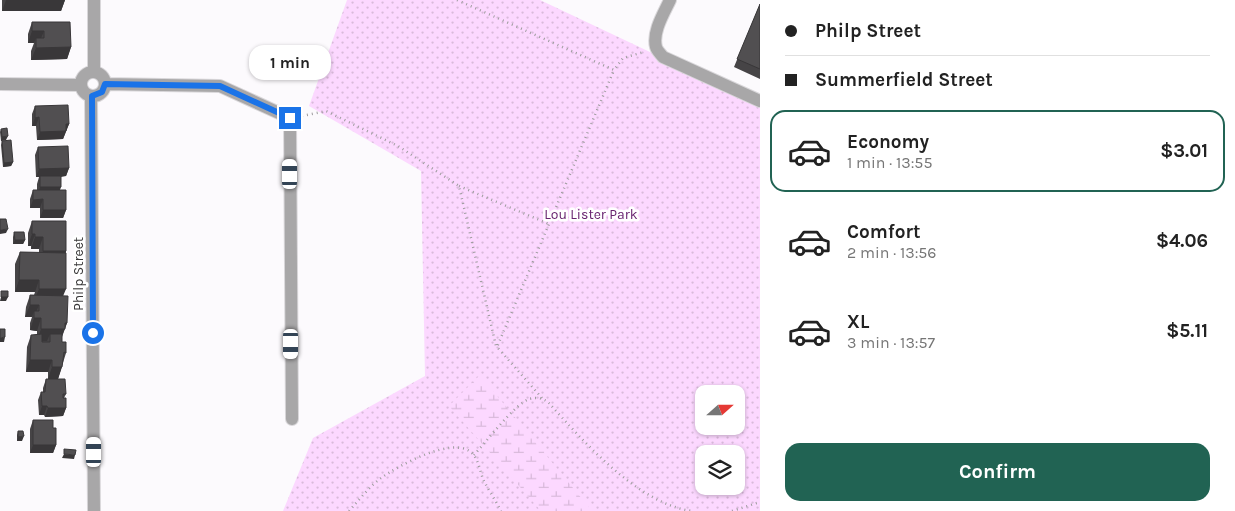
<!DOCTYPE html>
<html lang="en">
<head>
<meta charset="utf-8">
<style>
	body { margin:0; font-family:Karla,sans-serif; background:#f6f6f6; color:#222; height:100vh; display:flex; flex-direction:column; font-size:19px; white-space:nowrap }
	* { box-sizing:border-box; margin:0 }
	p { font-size:16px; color:#767676 }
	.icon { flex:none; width:28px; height:28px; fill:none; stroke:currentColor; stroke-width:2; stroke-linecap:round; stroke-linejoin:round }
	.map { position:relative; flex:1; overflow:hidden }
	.panel { display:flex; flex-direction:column; background:#fff; width:475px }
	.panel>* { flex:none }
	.top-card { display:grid; align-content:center; height:110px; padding:0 25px; background:#fff }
	.needle { width:32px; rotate:69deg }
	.controls { position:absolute; left:695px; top:385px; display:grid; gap:10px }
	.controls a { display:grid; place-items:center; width:50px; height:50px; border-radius:10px; background:#fff; box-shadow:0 1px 4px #0004; font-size:25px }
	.end { position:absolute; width:22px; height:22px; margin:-11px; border:6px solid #1a73e8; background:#fff; box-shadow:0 0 0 2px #fff }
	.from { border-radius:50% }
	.bubble { position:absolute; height:35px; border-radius:15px; background:#fff; box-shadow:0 1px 4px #0004; font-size:16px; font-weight:700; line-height:35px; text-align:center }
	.car { position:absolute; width:15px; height:30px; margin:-15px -8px; border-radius:6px; box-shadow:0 0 4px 1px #0007; background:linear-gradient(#fff 24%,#345 0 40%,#fff 0 76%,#345 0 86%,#fff 0) }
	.top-card b { display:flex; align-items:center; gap:18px; height:48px; font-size:19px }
	.top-card b+b { border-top:1px solid #e0e0e0 }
	.top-card i { width:12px; height:12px; background:#222 }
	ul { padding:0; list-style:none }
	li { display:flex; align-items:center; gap:15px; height:82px; margin:0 10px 8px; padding:0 15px; border:2px solid transparent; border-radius:15px }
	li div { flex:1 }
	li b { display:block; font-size:19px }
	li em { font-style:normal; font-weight:700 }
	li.on { border-color:#216353 }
	li>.icon { width:45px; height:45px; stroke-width:1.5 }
	.button { display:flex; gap:10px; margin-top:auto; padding:10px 25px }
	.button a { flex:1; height:58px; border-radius:15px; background:#216353; color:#fff; font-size:20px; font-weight:700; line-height:58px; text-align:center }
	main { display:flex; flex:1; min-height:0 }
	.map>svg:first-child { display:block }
	.grass { fill:url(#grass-dots); fill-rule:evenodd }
	.wetland { fill:url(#wetland-marsh) }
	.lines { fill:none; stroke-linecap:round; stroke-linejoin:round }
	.minor-casing { stroke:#d9d7da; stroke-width:14 }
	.path { stroke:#9e9c9e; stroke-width:2.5; stroke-dasharray:1 4; stroke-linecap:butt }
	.minor { stroke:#a8a7a8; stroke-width:12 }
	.wall { fill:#464446 }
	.shaded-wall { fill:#393739 }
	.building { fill:#514f51; stroke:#393739 }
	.route { stroke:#1a73e8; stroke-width:6 }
	.labels { text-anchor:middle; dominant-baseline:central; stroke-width:5; stroke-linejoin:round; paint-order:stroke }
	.park-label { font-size:14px; fill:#68236f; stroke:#fff }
	.street-label { font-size:14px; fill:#383738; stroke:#fff }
</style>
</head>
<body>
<main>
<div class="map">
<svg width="760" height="511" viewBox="0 0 760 511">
	<defs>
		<pattern id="grass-dots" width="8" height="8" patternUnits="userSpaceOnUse" patternTransform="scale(1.25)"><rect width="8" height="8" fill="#fcd8ff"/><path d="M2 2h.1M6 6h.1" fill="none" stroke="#d9badb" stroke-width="1.8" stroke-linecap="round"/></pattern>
		<pattern id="wetland-marsh" width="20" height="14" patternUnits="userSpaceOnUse" patternTransform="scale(1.25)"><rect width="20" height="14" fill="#fcd8ff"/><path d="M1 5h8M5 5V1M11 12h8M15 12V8" fill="none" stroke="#d9badb"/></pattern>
	</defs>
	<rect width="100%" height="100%" fill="#fcfafd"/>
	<path class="grass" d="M347,0H540L760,104V511H283L313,438L425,376L421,171L309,106ZM704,394H736V426H704ZM704,454H736V486H704Z"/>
	<path class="wetland" d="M480,375L592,511H541L449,406Z"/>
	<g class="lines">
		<g class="minor-casing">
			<path id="minor" d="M670,0C664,13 652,32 656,47C657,51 661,54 663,57L760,101
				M81 84a12 12 0 1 1 24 0a12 12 0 1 1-24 0Z
				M94,72V0
				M0,84L81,85
				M105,84L220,86L290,118L292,419
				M91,96L94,511"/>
		</g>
		<path class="path" d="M457,0L614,70L623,58L644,52
			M302,116L326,111L398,146L459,186L496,346
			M459,186L549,224
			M542,398L497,347L614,70
			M474,455C486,442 515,404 529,399C537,397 542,398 548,402C583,441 638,504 692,511
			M349,511C359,500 369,487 381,478C398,466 453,435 472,453C479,460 480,473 484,481C489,491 496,501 501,511
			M732,511L760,502"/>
		<use href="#minor" class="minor"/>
	</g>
	<path class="wall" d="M2,0H65L61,11H2Z
		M760,4V79L734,67Z
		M32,22L71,47L67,59L31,60V51L34,43H28V34Z
		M35,106L69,124L63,139L37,140L36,126H32V114Z
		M1,129L6,140L1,141L0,132Z
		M2,141L13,162L11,166L3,167L1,145Z
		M38,147L69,168L66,176L61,177L60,190L66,210L63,218H40V208H30V199L33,190H37V184L39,177H36L35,155Z
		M32,221L66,251L63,295L67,323L62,337V342L66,353L58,379L66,394L64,398L66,408L63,416L45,417L44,415H39L38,400L41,392H43V388L46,379H48V372H26L27,347L31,335H37V331L30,330V323L32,317H25L26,307L30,295H34L35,292H15V264L20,252L39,253V249H31V246H28V233Z
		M14,232L25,240L23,244H13V237Z
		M33,420L53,428L56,445L53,453H30V429Z
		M18,431L22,441H17V435Z"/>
	<path class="shaded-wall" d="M6,0H65L61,11H2Z
		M32,31H44L39,43L36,38L34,43H28Z
		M71,47L67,59L31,60L36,48Z
		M39,117L36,126H32L35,118Z
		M66,124H69L63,139L37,140L40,132Z
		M8,136L6,140L1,141L2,137Z
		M13,162L11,166L3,167L4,163Z
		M69,168L66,176L36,177L39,169Z
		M40,187H61L58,195H37Z
		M43,199L40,208H30L33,200Z
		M43,210H66L63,218H40Z
		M8,229L6,233L0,234V230Z
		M32,234H35L31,246H28Z
		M35,237H43L39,249H31Z
		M15,240H25L23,244H13Z
		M43,251H66L61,263H38Z
		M19,280H39L35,292H15Z
		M39,289H66L61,301H34Z
		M1,297H8L6,301H0Z
		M30,305H39L34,317V311L32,317H25Z
		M34,318H41L37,331L30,330Z
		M65,323H67L60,341L50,334L47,341H37L41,329Z
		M5,337L4,342H0V338Z
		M30,360H52L48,372H26Z
		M52,367H62L58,379H48Z
		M42,406H47L44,415H39Z
		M48,408H66L63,416L45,417Z
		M24,436L22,441H17L18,437Z
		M33,445H56L53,453H30Z
		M64,454L75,455L74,459L62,458Z"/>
	<path class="building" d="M760,4V69L737,59Z
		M32,22H70L71,47L36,48V38H44V31H32Z
		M68,105L69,124H66V131L40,132L39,117L35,118V106Z
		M7,128L8,136L2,137L1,129Z
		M11,140L13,162L4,163L2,141Z
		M68,146L69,168L39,169L38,147Z
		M40,176H61V187H40Z
		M33,190H66V210H43V199L33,200Z
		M0,219H6L8,229L0,230Z
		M32,221H66V251H43V237H35V234H32Z
		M14,232H24L25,240H15Z
		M20,252L66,253V289H39V280H19Z
		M1,291H8V297H1Z
		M30,295L68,296L67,323H65V329H41V318H34V311H39V305H30Z
		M0,329H5V337L0,338Z
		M42,334V342H50V334H62V342H66V353L64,352L62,367H52V360H30L31,335Z
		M46,379H65L66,394H63V398H66V408H48L47,406H42L41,392H45Z
		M33,420H53V428H56V445H33Z
		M18,431H23L24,436L18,437Z
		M64,449L76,450L75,455L64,454Z"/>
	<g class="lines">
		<path class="route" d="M93,333L92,96L102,92L105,84L220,86L290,118"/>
	</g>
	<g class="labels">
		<g class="park-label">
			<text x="591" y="214">Lou Lister Park</text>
		</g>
		<g class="street-label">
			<text transform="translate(78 274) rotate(-90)">Philp Street</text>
		</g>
	</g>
</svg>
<div class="controls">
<a><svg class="needle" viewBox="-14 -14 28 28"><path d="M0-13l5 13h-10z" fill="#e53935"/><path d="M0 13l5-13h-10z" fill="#767676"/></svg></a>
<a><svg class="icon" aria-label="layers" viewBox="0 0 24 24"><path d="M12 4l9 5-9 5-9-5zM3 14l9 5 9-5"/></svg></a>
</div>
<i class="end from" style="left:93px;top:333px"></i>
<i class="end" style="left:290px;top:118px"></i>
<div class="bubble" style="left:249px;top:45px;width:82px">1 min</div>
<i class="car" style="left:290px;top:174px;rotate:0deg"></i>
<i class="car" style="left:291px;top:344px;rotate:180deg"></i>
<i class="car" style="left:94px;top:452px;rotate:0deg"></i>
</div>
<section class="panel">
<div class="top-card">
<b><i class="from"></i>Philp Street</b>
<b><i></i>Summerfield Street</b>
</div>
<ul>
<li class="on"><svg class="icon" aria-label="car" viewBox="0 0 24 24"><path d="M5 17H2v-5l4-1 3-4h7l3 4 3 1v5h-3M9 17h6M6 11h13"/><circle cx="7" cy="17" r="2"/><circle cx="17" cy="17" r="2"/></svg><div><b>Economy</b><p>1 min · 13:55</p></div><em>$3.01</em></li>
<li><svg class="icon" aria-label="car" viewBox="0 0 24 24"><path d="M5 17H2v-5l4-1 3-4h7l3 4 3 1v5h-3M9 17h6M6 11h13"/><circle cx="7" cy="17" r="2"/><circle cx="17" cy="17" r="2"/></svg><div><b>Comfort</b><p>2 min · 13:56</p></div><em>$4.06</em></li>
<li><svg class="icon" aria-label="car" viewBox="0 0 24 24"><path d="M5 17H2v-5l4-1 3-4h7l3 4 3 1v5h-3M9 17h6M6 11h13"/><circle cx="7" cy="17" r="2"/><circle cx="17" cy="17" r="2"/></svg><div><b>XL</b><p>3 min · 13:57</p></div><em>$5.11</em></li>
</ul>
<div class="button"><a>Confirm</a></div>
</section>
</main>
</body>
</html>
